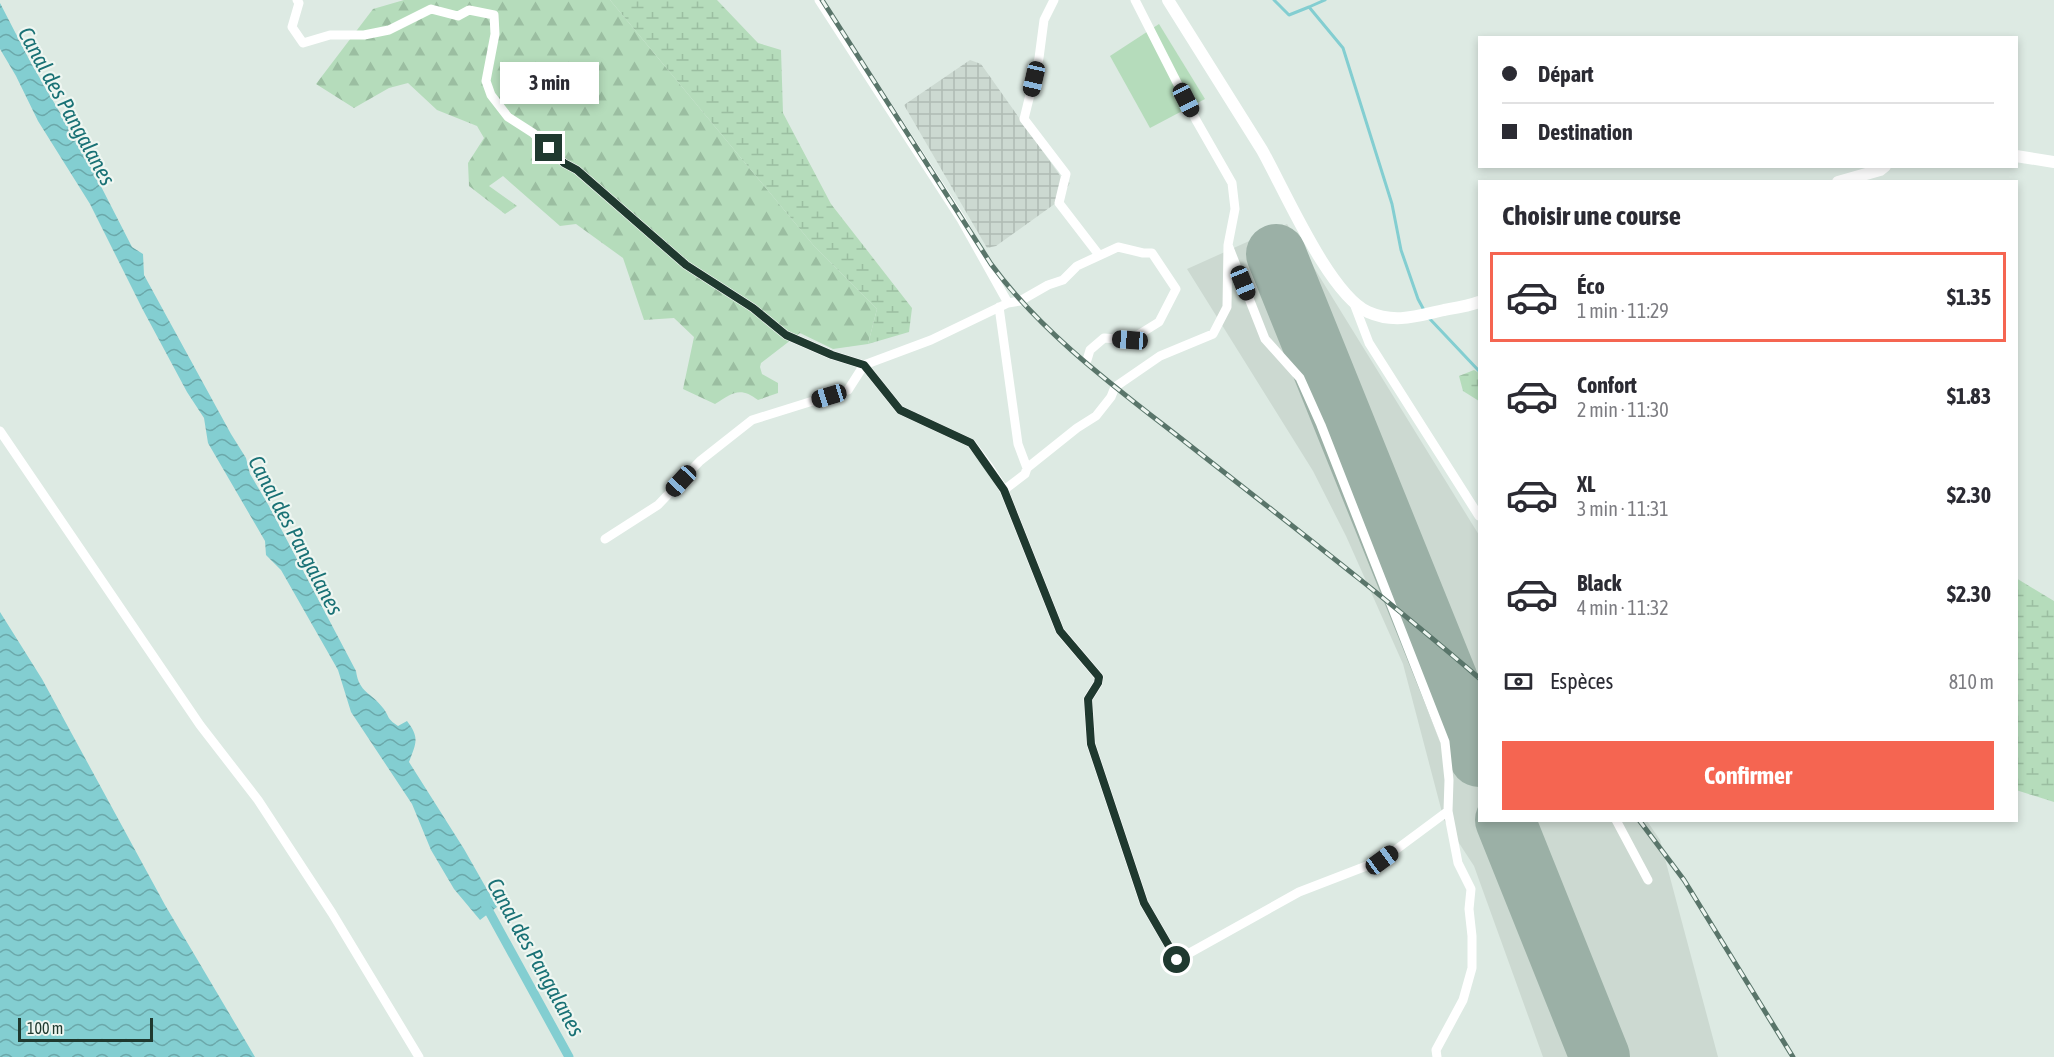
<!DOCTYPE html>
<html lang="fr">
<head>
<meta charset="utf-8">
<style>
	body { margin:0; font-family:"Asap Condensed",sans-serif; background:#f2f2f3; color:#2b2b33; height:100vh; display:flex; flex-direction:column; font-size:22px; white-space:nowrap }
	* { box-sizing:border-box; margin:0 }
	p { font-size:20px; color:#7c7c81 }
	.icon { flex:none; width:33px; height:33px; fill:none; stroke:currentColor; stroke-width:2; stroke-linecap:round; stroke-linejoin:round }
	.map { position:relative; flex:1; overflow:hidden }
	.side { position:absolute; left:1478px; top:180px; width:540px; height:642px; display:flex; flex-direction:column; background:#fff; border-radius:0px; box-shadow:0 3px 9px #0003 }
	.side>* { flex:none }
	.banner { position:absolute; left:1478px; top:36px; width:540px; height:132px; border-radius:0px; box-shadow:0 3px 9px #0003; display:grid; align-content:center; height:132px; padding:0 24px; background:#fff }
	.scale { position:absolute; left:18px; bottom:15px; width:135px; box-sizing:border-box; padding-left:6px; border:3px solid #1f392f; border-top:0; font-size:16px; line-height:21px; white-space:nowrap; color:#1f392f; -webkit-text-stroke:4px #eef6f1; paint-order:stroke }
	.end { position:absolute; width:27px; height:27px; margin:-14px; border:8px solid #1f392f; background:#fff; box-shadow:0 0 0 3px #fff }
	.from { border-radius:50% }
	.bubble { position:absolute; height:42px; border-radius:0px; background:#fff; box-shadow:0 3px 9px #0003; font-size:20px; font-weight:700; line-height:42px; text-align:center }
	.car { position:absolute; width:18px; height:36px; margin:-18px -9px; border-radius:8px; box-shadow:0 0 4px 2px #0007; background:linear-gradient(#222 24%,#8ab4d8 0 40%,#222 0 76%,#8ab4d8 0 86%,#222 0) }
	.banner b { display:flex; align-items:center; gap:21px; height:57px; font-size:22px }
	.banner b+b { border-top:2px solid #e1e1e2 }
	.banner i { width:15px; height:15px; background:#2b2b33 }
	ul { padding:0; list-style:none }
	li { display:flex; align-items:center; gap:18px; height:90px; margin:0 12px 9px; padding:0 12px; border:3px solid transparent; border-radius:0px }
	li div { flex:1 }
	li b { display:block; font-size:22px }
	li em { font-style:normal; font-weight:700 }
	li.active { border-color:#f56551 }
	li>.icon { width:54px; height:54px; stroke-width:1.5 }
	h2 { padding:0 24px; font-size:27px; line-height:72px }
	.pay { display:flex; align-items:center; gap:15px; height:66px; padding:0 24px; font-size:22px }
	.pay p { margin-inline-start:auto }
	.button { display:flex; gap:12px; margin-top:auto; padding:12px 24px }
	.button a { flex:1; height:69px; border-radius:0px; background:#f56551; color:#fff; font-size:24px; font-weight:700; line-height:69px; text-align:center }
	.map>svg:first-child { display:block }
	.built { fill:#ccd9d1 }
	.industrial { fill:url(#industrial-grid) }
	.forest { fill:url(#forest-firs) }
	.wetland { fill:url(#wetland-marsh) }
	.garden { fill:#b5dcbb }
	.water { fill:url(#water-waves) }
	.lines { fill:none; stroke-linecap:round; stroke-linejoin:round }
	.stream { stroke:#83ced1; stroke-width:3 }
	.canal { stroke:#83ced1; stroke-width:9 }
	.runway { stroke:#9bb0a6; stroke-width:60 }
	.minor { stroke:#fff; stroke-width:9 }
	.secondary { stroke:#fff; stroke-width:12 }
	.rail-casing { stroke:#59756a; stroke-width:5 }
	.rail { stroke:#eef6f1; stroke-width:3; stroke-dasharray:9; stroke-linecap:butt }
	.route { stroke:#1f392f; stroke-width:8 }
	.labels { text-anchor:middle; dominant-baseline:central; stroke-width:4.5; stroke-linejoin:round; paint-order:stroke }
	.water-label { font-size:22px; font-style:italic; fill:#197175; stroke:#eef6f1 }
</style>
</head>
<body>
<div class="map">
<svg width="2054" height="1057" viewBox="0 0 2054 1057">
	<defs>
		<pattern id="industrial-grid" width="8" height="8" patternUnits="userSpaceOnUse" patternTransform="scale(1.5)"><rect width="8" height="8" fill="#ccd9d1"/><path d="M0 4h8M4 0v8" fill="none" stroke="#afbbb4"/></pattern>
		<pattern id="forest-firs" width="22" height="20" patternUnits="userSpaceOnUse" patternTransform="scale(1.5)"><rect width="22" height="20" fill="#b5dcbb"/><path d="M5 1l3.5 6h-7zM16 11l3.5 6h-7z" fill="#9bbea1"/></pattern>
		<pattern id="wetland-marsh" width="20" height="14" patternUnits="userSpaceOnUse" patternTransform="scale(1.5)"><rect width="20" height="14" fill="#b5dcbb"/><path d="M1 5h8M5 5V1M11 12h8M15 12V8" fill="none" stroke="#9bbea1"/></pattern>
		<pattern id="water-waves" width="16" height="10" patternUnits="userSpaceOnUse" patternTransform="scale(1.5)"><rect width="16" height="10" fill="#83ced1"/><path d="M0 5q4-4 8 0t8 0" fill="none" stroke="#6ba8aa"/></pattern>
	</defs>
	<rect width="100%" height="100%" fill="#ddeae3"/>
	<path class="built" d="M1287,224L1479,535V820L1647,821L1660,840L1718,1057H1543L1474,866L1444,820L1403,664L1346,536L1313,471L1187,269Z"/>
	<path class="industrial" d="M970,60L981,64L1061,177L1070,183L1056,203L996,246L987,248L904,105Z"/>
	<path class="forest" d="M404,0H610L814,246L877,309L868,344L833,349L800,333L761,363L760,367L762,374L778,383V393L758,400C740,386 732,393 715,404L683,389L694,337L674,318L644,320L623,258L576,224L560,226L503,176L489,186L517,206L505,214L469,186L468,163L484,138L477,126L437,110L408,83L389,88L354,108L316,84L373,9Z"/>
	<path class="wetland" d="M610,0H717L758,43L781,50L783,113L831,204L912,308L909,332L868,344L877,309L814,246Z
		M1474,370L1479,373V401L1463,391L1459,376Z
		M2016,578L2054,601V802L2016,790Z"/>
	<path class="garden" d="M1159,24L1205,99L1150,128L1110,56Z"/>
	<path class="water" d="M0,3L31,63L87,159L132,247L143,254L144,275L231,434L246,458L250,474L269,506L356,671C359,693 371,692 383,708C390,717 386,718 398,726L407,721C420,738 416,743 409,762L464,849L497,907L480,920L454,889L431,850L412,804L351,712L338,670L281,570L266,555L265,541L208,443L204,418L187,392L143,310L90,204L38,121L16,76L0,49Z
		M0,612L42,679L165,905L255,1057H0Z"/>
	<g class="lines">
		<path class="stream" d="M1274,0L1289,15L1309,7
			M1325,0L1309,7L1343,48L1392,204L1401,250L1418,299L1425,312
			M1429,318L1479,371"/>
		<path class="canal" d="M485,904L569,1057"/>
		<path class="runway" d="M1276,254L1479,757
			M1505,820L1600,1057"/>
		<path class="minor" d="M297,0L299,3L292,27L303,43L330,35H364L389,30L431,9L458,16L469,10L494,15L495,34L486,81L491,95L508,117L533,133L564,163L577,170L686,265L753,308L786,335L832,355L864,365L931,340L1008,303L1020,301L1048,285L1063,280L1077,266L1118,247L1143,253H1152L1176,289L1159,322L1130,340L1104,338L1090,350L1087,360
			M819,0L961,219L1008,303
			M1054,0L1044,20L1039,58L1024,119L1066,174L1059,203L1099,255
			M1228,245L1265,339L1300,378L1321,425L1445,742L1449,780L1448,811L1458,863L1471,889L1469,909L1472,936V968L1463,1000L1436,1050L1437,1057
			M1353,301L1369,343L1479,516
			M999,307L1018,444L1027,468
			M0,431L200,725L258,800L332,913L419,1057
			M1004,490L1025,474L1027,468L1077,428L1096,416L1111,397L1115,387L1160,356L1213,334L1227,307L1228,245L1235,209L1232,183L1196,120L1135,0
			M605,539L658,505L700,461L752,420L848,390L864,365L900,410L971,443L989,467L1004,490L1060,631L1099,677L1098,683L1088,699L1091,744L1144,903L1177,960L1299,892L1382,860L1448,811
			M1616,820L1648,880"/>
		<path class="secondary" d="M1168,0C1199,50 1231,100 1262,150C1284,189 1329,294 1368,312C1395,324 1417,316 1444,310C1455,308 1468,306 1479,302
			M2016,156L2054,162
			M1838,182L1880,170L1885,166"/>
		<g class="rail-casing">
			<path id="rail" d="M822,0L991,264C1043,335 1119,390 1188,444C1286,521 1385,597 1479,678
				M1639,820L1684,880L1793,1057"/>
		</g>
		<use href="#rail" class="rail"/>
	</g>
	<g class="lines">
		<path class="route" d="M549,148L564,163L577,170L686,265L753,308L786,335L832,355L864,365L900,410L971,443L1004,490L1060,631L1099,677L1098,683L1088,699L1091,744L1144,903L1177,960"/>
	</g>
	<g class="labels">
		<g class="water-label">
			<text transform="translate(67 106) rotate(61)">Canal des Pangalanes</text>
			<text transform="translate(296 535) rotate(62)">Canal des Pangalanes</text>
			<text transform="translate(536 957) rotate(61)">Canal des Pangalanes</text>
		</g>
	</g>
</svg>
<div class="scale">100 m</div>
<i class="end from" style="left:1177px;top:960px"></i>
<i class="end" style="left:549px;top:148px"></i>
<div class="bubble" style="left:500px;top:62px;width:99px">3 min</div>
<i class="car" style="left:1034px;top:79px;rotate:193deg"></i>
<i class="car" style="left:1186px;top:100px;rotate:153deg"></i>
<i class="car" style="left:1243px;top:283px;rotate:158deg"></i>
<i class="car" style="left:1130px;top:340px;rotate:274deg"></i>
<i class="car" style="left:829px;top:396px;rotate:253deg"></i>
<i class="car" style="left:681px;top:481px;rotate:223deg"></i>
<i class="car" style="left:1382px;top:860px;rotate:54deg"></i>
<div class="banner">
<b><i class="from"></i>Départ</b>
<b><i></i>Destination</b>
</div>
<section class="side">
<h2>Choisir une course</h2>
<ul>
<li class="active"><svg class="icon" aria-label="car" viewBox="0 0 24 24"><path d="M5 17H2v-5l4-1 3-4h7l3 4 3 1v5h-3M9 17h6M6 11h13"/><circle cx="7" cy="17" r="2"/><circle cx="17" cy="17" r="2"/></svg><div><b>Éco</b><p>1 min · 11:29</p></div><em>$1.35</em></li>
<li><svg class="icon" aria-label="car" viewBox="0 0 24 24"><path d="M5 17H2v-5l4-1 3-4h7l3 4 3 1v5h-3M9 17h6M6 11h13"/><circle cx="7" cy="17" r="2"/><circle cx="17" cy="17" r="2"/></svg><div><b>Confort</b><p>2 min · 11:30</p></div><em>$1.83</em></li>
<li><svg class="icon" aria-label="car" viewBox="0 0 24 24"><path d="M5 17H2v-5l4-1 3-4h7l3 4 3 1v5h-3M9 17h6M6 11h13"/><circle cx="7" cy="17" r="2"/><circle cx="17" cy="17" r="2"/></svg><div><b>XL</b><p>3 min · 11:31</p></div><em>$2.30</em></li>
<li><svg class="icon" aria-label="car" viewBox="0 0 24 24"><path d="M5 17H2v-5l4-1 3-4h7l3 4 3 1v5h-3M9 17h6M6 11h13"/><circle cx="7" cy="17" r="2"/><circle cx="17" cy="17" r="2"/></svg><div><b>Black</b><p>4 min · 11:32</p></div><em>$2.30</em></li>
</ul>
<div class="pay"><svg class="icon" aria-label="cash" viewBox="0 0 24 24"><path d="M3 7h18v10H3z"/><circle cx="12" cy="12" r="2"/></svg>Espèces<p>810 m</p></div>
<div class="button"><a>Confirmer</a></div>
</section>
</div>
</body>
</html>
